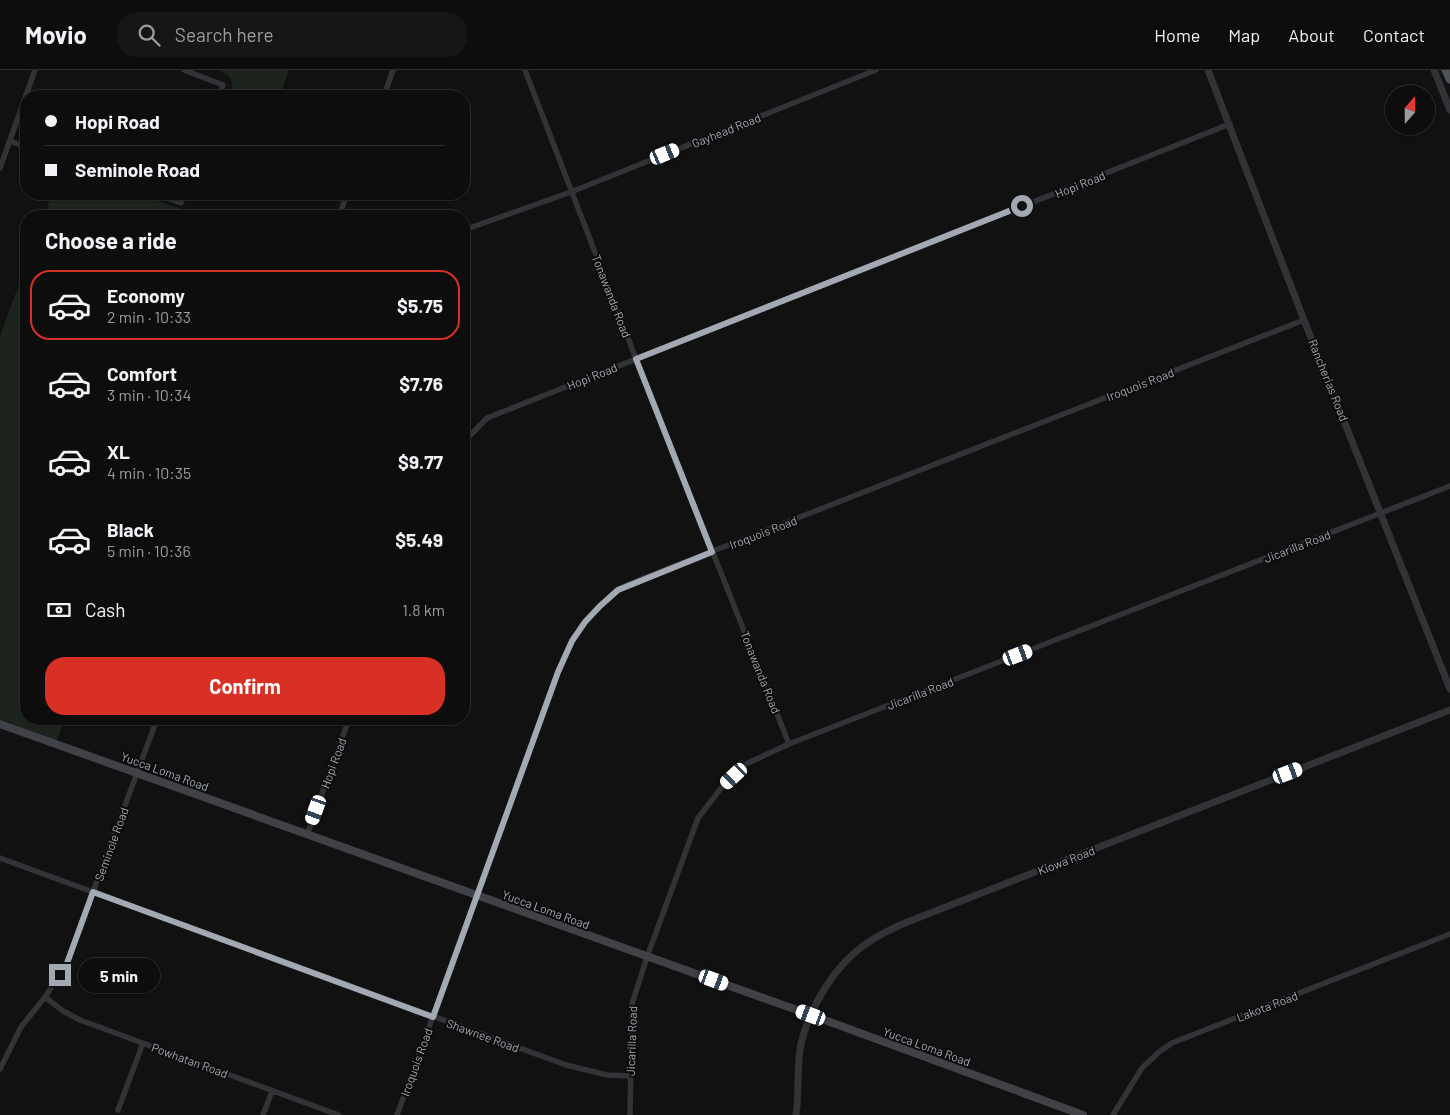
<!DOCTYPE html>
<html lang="en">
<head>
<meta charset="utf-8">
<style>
	body { margin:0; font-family:Barlow,sans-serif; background:#161617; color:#f1f3f6; height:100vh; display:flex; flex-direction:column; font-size:19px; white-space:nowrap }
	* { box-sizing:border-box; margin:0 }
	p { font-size:16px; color:#9a9c9e }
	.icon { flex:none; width:28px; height:28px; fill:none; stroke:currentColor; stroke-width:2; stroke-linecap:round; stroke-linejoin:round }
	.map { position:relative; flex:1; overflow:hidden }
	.sheet { position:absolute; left:20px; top:140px; width:450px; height:515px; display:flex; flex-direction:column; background:#0d0d0e; border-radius:20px; box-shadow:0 1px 4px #0004,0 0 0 1px #2d2d2e }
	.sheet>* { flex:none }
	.top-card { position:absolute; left:20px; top:20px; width:450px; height:110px; border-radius:20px; box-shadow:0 1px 4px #0004,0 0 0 1px #2d2d2e; display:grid; align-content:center; height:110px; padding:0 25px; background:#0d0d0e }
	.needle { width:32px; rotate:20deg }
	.fabs { position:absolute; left:1385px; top:15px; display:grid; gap:10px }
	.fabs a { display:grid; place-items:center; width:50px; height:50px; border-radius:50%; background:#0d0d0e; box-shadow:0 1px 4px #0004,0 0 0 1px #2d2d2e; font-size:25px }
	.end { position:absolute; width:22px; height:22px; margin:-11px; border:6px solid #a3a9b2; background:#111; box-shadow:0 0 0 2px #111 }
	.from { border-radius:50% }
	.bubble { position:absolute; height:35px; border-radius:18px; background:#0d0d0e; box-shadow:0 1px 4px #0004,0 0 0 1px #2d2d2e; font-size:16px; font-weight:700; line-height:35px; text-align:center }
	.car { position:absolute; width:15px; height:30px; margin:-15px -8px; border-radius:6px; box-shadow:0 0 4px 1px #0007; background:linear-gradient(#fff 24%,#345 0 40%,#fff 0 76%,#345 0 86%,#fff 0) }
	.top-card b { display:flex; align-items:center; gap:18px; height:48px; font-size:19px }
	.top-card b+b { border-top:1px solid #2d2d2e }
	.top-card i { width:12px; height:12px; background:#f1f3f6 }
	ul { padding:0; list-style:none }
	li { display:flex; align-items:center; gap:15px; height:70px; margin:0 10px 8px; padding:0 15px; border:2px solid transparent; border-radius:20px }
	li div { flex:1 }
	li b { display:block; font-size:19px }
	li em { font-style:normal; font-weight:700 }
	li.selected { border-color:#d93025 }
	li>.icon { width:45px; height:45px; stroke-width:1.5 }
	h2 { padding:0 25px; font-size:22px; line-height:60px }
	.pay { display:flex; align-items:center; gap:12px; height:55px; padding:0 25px; font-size:19px }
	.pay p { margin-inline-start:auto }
	.action { display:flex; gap:10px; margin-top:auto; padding:10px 25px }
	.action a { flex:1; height:58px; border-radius:20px; background:#d93025; color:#fff; font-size:20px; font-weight:700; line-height:58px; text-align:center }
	header { display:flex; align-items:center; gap:30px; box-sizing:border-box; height:70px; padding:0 25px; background:#0d0d0e; border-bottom:1px solid #2d2d2e }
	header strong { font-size:24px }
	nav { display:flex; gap:28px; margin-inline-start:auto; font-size:18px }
	.search { width:350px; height:45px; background:#161617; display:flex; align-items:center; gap:12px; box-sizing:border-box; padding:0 18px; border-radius:20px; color:#9a9c9e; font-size:19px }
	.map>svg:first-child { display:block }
	.green { fill:#1d241e }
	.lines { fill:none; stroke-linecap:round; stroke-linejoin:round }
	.minor { stroke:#323337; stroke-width:5.5 }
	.tertiary { stroke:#323337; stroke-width:7 }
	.secondary { stroke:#404247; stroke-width:8 }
	.primary { stroke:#4e5156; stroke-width:9 }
	.route { stroke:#a3a9b2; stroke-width:6 }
	.labels { text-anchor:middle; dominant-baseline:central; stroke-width:4; stroke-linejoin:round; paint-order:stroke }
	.street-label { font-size:12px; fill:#a3a9b2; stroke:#0c0c0d }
</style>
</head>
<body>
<header>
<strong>Movio</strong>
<div class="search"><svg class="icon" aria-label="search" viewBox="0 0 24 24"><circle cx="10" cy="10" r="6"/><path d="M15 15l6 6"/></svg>Search here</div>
<nav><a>Home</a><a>Map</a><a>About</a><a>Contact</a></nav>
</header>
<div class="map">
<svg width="1450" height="1045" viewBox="0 0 1450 1045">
	<rect width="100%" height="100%" fill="#111112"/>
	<path class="green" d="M215,0H289L280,26H231C235,13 230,1 215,0Z
		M52,124H137L202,146H44Z
		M26,195V649H65L57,670L0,649V266Z"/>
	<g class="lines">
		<path class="minor" d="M184,0L223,15L219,26
			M525,0L636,289L789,674
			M384,26L393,0
			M10,71L26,77
			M0,98L35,0
			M155,124L181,133L185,124
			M339,146L347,124
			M464,160L571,122L876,0
			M464,372L487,348L1230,54
			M307,765L349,649
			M0,788L566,995L607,1005L630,1006
			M45,927L63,941L80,950L339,1045
			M0,999L21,957L45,927L66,895L157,649
			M118,1040L143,973
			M263,1045L272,1021
			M397,1045L558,602L572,571L585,552L600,536L618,519L644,508L1304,250
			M630,1045L632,934L647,887L698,748L722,717L746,694L789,674L1450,416
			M1113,1045L1142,998L1159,982L1172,973L1450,864"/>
		<path class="tertiary" d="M1208,0L1304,250L1450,619
			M1434,0L1450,40
			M796,1045C799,1023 797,1001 800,979C803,963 809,947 817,932C840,889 865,869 910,851L1450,640"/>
		<path class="secondary" d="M0,654L811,945L1083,1045"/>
		<path class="primary" d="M1446,0L1450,9"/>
	</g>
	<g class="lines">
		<path class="route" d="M60,905L66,896L93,822L433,947L558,602L572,571L585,552L600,536L618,520L712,482L636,289L1022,136"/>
	</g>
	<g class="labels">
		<g class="street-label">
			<text transform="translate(726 60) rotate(-22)">Gayhead Road</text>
			<text transform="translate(1080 114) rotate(-22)">Hopi Road</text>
			<text transform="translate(612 226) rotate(69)">Tonawanda Road</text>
			<text transform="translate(592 306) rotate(-22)">Hopi Road</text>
			<text transform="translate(1329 310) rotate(68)">Rancherias Road</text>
			<text transform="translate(1140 314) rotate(-21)">Iroquois Road</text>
			<text transform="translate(763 462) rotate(-21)">Iroquois Road</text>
			<text transform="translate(1297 476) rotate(-21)">Jicarilla Road</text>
			<text transform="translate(761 602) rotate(68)">Tonawanda Road</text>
			<text transform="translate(920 623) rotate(-21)">Jicarilla Road</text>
			<text transform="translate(333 693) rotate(-70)">Hopi Road</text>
			<text transform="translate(165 701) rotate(20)">Yucca Loma Road</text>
			<text transform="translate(111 774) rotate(-70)">Seminole Road</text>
			<text transform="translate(1066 790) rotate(-21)">Kiowa Road</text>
			<text transform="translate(546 839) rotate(20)">Yucca Loma Road</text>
			<text transform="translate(1267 936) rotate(-21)">Lakota Road</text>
			<text transform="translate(483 965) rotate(20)">Shawnee Road</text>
			<text transform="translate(631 971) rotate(-88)">Jicarilla Road</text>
			<text transform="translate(927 976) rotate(20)">Yucca Loma Road</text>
			<text transform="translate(190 990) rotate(20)">Powhatan Road</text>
			<text transform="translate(416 992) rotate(-70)">Iroquois Road</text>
		</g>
	</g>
</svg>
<div class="fabs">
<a><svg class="needle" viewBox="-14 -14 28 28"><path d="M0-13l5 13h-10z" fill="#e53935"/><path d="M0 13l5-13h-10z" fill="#9a9c9e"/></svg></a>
</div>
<i class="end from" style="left:1022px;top:136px"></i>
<i class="end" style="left:60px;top:905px"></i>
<div class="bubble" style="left:78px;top:888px;width:82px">5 min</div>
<i class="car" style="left:665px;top:84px;rotate:68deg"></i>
<i class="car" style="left:1018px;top:585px;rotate:69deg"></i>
<i class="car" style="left:1288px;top:703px;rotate:69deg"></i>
<i class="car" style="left:734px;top:706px;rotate:227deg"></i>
<i class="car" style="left:316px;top:740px;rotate:200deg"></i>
<i class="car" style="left:714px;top:910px;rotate:110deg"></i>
<i class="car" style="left:811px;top:945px;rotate:290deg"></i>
<div class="top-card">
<b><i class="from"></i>Hopi Road</b>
<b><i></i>Seminole Road</b>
</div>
<section class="sheet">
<h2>Choose a ride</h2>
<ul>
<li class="selected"><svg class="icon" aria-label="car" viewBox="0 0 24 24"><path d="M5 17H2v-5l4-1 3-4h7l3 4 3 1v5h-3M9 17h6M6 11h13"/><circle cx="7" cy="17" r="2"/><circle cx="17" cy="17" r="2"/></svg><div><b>Economy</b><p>2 min · 10:33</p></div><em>$5.75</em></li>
<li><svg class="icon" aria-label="car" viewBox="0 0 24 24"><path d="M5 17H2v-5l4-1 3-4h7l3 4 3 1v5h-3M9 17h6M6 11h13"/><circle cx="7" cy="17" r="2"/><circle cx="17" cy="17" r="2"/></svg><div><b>Comfort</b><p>3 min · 10:34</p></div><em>$7.76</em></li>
<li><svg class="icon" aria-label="car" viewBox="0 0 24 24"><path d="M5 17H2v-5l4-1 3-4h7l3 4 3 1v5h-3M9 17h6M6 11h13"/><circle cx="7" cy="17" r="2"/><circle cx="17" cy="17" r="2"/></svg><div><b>XL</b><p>4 min · 10:35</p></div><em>$9.77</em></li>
<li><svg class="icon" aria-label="car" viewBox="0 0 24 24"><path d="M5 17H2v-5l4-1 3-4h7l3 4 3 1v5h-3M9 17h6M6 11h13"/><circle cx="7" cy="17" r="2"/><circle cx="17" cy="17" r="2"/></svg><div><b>Black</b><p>5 min · 10:36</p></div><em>$5.49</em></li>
</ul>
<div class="pay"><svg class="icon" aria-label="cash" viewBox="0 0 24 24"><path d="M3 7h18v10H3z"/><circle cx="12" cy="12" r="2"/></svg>Cash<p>1.8 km</p></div>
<div class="action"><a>Confirm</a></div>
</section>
</div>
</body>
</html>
